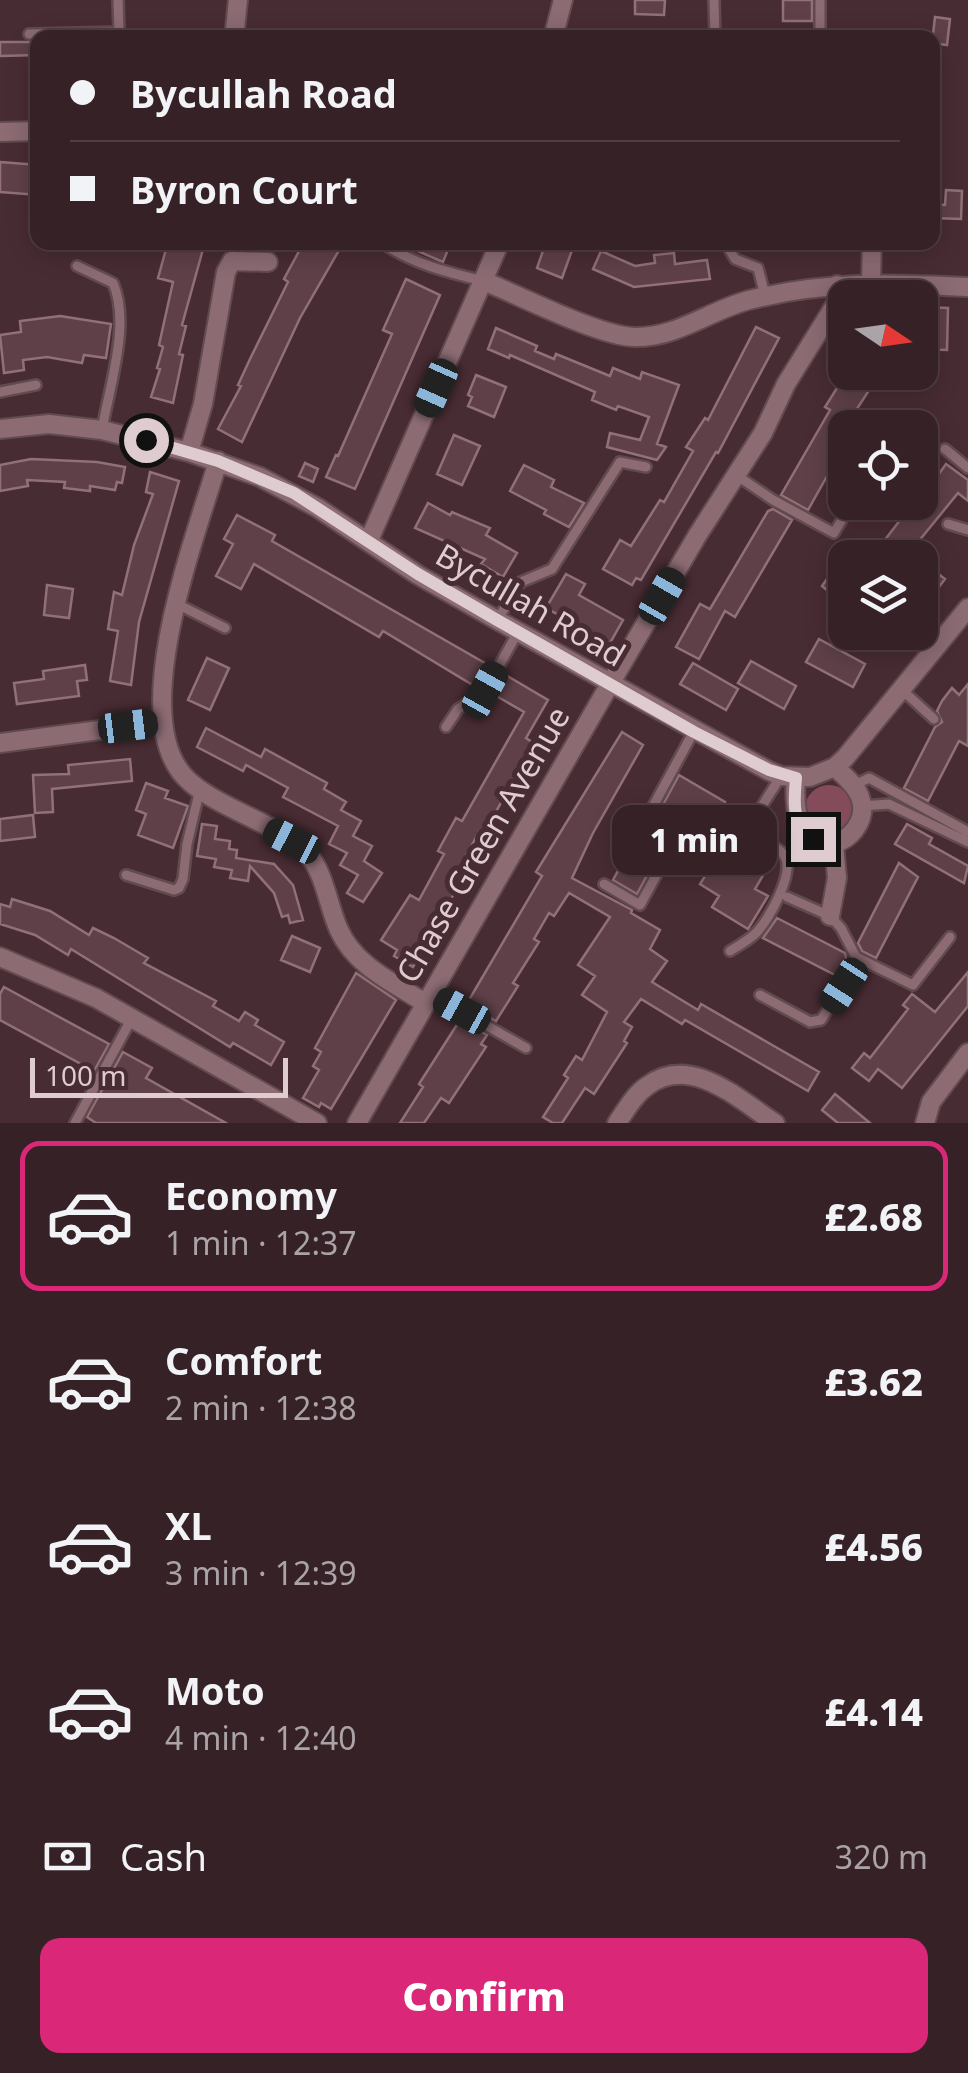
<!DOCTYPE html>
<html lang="en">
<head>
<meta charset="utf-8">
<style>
	body { margin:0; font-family:"Noto Sans",sans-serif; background:#412e32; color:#f1f3f6; height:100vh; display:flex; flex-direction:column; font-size:38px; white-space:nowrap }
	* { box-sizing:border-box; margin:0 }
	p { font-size:32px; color:#aaa3a7 }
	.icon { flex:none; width:55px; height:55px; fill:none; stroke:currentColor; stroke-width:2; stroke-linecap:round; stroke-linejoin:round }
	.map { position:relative; height:1123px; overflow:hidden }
	.sheet { display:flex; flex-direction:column; background:#362126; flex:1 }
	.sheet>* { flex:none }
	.hud { position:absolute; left:30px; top:30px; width:910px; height:220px; border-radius:20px; box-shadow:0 5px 25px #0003,0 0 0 2px #503e43; display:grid; align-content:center; height:220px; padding:0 40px; background:#362126 }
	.needle { width:65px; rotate:103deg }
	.fabs { position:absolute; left:828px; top:280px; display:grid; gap:20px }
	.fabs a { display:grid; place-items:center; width:110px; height:110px; border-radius:20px; background:#362126; box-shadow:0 5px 25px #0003,0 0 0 2px #503e43; font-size:50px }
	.scale { position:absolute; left:30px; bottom:25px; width:258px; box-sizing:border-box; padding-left:10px; border:5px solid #dfccd0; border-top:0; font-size:28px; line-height:35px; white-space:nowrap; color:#dfccd0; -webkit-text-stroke:8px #482c33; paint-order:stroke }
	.end { position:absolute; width:45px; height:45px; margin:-22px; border:12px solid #dfccd0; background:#111; box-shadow:0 0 0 5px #111 }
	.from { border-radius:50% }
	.bubble { position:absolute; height:70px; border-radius:20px; background:#362126; box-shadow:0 5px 25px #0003,0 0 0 2px #503e43; font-size:32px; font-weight:800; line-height:70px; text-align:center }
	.car { position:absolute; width:30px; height:60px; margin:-30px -15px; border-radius:12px; box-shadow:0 0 8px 2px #0007; background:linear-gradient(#222 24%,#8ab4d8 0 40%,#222 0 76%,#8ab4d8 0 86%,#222 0) }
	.hud b { display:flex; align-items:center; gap:35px; height:95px; font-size:38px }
	.hud b+b { border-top:2px solid #503e43 }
	.hud i { width:25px; height:25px; background:#f1f3f6 }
	ul { padding:18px 0 0; list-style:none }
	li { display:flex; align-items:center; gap:30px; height:150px; margin:0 20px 15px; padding:0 20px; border:5px solid transparent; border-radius:20px }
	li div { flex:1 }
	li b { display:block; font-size:38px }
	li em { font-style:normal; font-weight:800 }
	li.on { border-color:#db2777 }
	li>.icon { width:90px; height:90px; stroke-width:1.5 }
	.pay { display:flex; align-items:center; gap:25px; height:110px; padding:0 40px; font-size:38px }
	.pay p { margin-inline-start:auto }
	.cta { display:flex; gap:20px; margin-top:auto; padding:20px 40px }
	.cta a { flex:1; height:115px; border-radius:20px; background:#db2777; color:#fff; font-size:40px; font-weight:800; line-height:115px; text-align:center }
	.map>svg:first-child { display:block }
	.green { fill:#844b5b }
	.building { fill:#5f4048; stroke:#917077; stroke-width:2.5 }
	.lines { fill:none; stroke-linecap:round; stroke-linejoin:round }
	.service-casing { stroke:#624a51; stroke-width:14 }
	.minor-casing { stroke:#624a51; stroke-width:22 }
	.service { stroke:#8c6b73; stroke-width:9 }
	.minor { stroke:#8c6b73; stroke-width:18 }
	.route { stroke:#dfccd0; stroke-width:12 }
	.labels { text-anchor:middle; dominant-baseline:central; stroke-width:10; stroke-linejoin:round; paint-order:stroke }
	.street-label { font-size:32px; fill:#dfccd0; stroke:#482c33 }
</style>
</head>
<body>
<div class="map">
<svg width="968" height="1123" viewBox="0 0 968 1123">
	<rect width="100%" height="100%" fill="#482c33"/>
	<path class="green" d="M805 809a24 24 0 1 1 48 0a24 24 0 1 1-48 0Z"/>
	<path class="building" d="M635,0H665L664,15L635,14Z
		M783,0H812V21H783Z
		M935,17L950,19L947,45L932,43Z
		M0,42H38V55L0,56Z
		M0,162L38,165V195L0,192Z
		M946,190L962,191L961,219L932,218V204L945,205Z
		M168,242H205L182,325L186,326L179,354L183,355L173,403L151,397L160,369L157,368L163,347L159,345L173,282L158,278Z
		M304,242H318L338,252L300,318L242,442L218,429L241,386L238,385L250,359L288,282L284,279Z
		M397,242H451L443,262Z
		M546,242H575L562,278L537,268Z
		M601,251L635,266L655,263L654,255L674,253L675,264L707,260L710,279L634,287L593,269Z
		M406,279L440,295L355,489L326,477L336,455L338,456L392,334L383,330Z
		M920,307L948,308L947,350L920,349Z
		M60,316L111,324L106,358L84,355L82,363L47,357L23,360L24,370L4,373L0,335L21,332L20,321Z
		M756,327L779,338L718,453L716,452L641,580L636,578L632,585L603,569L620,540L631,546L660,500L664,502L693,451L686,447L705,418L708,420Z
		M496,328L537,346L535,351L554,359L556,354L610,376L613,368L640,379L642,372L679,385L657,444L666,447L657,460L607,447L610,433L640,440L649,417L618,406L616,410L592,400L595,392L510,355L509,358L488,349Z
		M847,372H881L845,427V444L808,510L781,495L830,410L825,407Z
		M476,375L506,387L494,417L468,406L472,397L468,395Z
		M454,435L480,446L462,485L437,474Z
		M31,459L97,462L125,467L122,483L117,482L115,490L90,486V491L64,488L65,482L27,480L28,486L0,491V465Z
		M305,463L318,469L313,482L299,476Z
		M946,464L968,480V501L958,493L905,558L884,541L914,502H920V494L923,490L926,492Z
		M524,465L554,480L551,487L584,503L569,527L544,514L546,510L510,491Z
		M150,472L179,481L139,622L131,685L110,681L118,631L108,629L114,592L122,595L134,545L153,494L146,492Z
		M428,503L450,515L452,512L490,528L486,535L517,553L503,577L481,564L485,559L415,528Z
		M773,509L792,520L735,617L725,611L699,659L676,647L700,604L710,609L768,511Z
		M237,515L275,535L272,541L490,666L479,685L476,687L383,631L379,637L254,564L241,589L216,576L233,544L224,539Z
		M920,560L945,579L920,612Z
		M566,574L585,584L579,595L623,620L610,643L546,608Z
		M830,575L845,585V605L822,586Z
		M47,585L73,589L69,618L44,615Z
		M819,639L865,664L853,687L806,662Z
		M207,658L229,668L210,710L188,700Z
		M751,661L796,686L784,709L738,683Z
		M693,663L738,689L726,710L680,684Z
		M85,665L87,680L77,681L79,696L17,704L14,683L44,679L43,671Z
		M504,674L548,700L526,738L535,744L483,834L479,832L462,863L469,867L413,967L394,956L397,950L381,940L410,895L419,900L444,854L438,851L456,818L462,821L524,712L493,694Z
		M968,684V746L959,741L928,801L904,788L935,727L942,722L937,711L942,701L952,688L959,695Z
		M206,728L261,757L265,749L327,783L324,789L346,802L341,810L361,821L353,836L372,846L364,861L382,873L363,902L347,893L358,875L340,865L347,853L329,844L338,826L283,797L288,788L246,765L243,771L197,747Z
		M622,732L643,745L593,833L572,878L632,910L631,913L660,930L650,949L667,961L652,982L698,1010L701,1004L819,1072L808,1091L685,1020L682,1024L641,999L624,1022L632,1027L624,1041L627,1043L594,1094L585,1088L562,1123H553L543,1117L568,1078L564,1075L576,1056L582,1060L607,1012L582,995L595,976L578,965L610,917L569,893L554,916L549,913L534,939L539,942L513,983L518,986L496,1021L466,1005L542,876L536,872Z
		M130,759L132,781L52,789L53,812L35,813L33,775L69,774L68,765Z
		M679,775L725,802L713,820L720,824L709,842L659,812Z
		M146,783L168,791L165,798L188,806L173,848L138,835L146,814L136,810Z
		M33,815L35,837L0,841V819Z
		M202,824L217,826L215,839L230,841L229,849L237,850L236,858L274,864L293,885L303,920L290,923L288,915L282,917L274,893L250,866L248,881L230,878L232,870L214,867L216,859L197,856Z
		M907,824L932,838L929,844L968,866L964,883L895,844Z
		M716,835L768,867L755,889L768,896L748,929L712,907L719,896L700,884L712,865L707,862L712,852L708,849Z
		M620,852L651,868L637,894L613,880L620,867L614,864Z
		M899,863L918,877L876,958L862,951L858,943Z
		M12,899L50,911L89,935L93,928L114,938L148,958L144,963L216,1001L213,1006L239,1021L245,1012L258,1020L255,1025L284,1042L271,1065L233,1043L230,1047L71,949L68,955L35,935L0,924V904L10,907Z
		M777,918L845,953L847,961L839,977L763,938Z
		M292,936L320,948L310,972L281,960Z
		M968,972V1006L902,1088L878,1069L869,1081L852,1068L864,1053L870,1058L908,1009L903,1005L912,994L935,1012Z
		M356,973L396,1000L331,1109L321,1103L319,1107L303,1098L319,1070L313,1066L321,1052L315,1048Z
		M4,987L109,1044L94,1071L0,1020V994Z
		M460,1020L487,1035L481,1044L486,1047L449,1103L441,1098L424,1123H400L423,1087L419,1084Z
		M123,1052L152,1068L146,1078L226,1123H96L87,1117Z
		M835,1094L870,1123H838L822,1110Z"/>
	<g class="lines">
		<g class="service-casing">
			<path id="service" d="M714,0L715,38
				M820,0V38
				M29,34L119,32L118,0
				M381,242C410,263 449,273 484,281
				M725,242L735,259L758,268L765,295
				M77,266L113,283C131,324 109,387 102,430
				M0,392L36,385
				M945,449L968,468
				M736,475L773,500L834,533L852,503
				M948,524L968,530
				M837,571L845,577
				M177,604L225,628
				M497,620L521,582L552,569L620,462L646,467
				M920,629L944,637
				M901,689L934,719
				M446,727L458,709L485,691L518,632
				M853,786L869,778L968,832
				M862,806L889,804L968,842
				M126,875L174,890L179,888L183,879L187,844L200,789
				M604,884L640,905L663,863L632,845L694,731
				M730,951C738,946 749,940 756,933C769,920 796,871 784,855C774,842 756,841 750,825L781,776
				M856,957L913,985L950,937
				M431,994L526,1048
				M760,995L810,1022L821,1020L854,969L856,957L841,928L830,916L787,897
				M75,1123L132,1018"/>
		</g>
		<g class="minor-casing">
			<path id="minor" d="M234,38L238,0
				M553,38L563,0
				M0,132L38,131
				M484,281C520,296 599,336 634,337C677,338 708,311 749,300C824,281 891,283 968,287
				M871,282L872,242
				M0,429L49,424L102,430L189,452L260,477L318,508L418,575L497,620L769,771L781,776L810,777L835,767L845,758L968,608
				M189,452L203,404L226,272L232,261L268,262
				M218,461C197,534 122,724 190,782C220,809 285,827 307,853C325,873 328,906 339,930C355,966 394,983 425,1003
				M369,540L500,242
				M0,743L161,722
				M796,778C787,883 877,842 860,797C856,785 843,775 835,767
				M830,916L837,878L834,844
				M0,957L96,998L317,1123
				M357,1123L610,684L697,536L763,433L786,384L837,302V285
				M617,1123C626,1110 634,1095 647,1086C691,1053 739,1100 775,1123
				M925,1123L931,1102L968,1053"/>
		</g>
		<use href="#service" class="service"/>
		<use href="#minor" class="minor"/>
	</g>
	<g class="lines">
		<path class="route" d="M146,440L218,461L294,493L418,574L497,620L694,732L769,770L796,778C794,803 791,822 813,839"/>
	</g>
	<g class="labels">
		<g class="street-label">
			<text transform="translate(531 604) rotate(30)">Bycullah Road</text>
			<text transform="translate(482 844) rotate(-60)">Chase Green Avenue</text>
		</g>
	</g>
</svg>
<div class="fabs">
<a><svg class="needle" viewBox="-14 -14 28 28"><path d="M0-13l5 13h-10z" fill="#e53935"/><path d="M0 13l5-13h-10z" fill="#aaa3a7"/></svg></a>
<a><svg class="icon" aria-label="locate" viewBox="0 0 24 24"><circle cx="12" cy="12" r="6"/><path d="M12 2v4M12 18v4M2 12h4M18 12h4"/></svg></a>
<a><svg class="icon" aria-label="layers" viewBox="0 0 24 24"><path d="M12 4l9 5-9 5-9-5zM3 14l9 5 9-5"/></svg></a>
</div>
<div class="scale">100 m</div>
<i class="end from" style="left:146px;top:440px"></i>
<i class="end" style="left:813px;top:839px"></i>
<div class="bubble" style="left:612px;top:805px;width:165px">1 min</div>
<i class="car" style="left:436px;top:388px;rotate:204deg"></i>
<i class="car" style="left:662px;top:596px;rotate:30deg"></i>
<i class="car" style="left:485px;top:690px;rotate:29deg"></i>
<i class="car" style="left:128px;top:726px;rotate:83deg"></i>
<i class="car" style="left:292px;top:841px;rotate:297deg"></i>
<i class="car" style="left:844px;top:986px;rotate:213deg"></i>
<i class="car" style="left:462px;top:1011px;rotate:299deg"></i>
<div class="hud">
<b><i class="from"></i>Bycullah Road</b>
<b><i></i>Byron Court</b>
</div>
</div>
<section class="sheet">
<ul>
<li class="on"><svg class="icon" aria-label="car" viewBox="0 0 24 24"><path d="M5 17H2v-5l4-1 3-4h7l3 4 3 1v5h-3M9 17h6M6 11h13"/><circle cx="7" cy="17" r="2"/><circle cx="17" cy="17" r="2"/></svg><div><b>Economy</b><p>1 min · 12:37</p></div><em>£2.68</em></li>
<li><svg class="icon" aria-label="car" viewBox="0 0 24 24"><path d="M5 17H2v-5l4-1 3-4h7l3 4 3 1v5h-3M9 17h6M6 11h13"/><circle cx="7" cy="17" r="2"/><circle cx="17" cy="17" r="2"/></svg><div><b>Comfort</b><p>2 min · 12:38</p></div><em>£3.62</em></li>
<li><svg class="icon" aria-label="car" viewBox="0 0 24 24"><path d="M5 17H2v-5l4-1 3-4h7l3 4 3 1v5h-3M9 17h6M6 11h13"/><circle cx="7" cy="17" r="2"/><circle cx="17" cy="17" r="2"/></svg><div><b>XL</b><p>3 min · 12:39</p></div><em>£4.56</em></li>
<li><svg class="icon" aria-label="car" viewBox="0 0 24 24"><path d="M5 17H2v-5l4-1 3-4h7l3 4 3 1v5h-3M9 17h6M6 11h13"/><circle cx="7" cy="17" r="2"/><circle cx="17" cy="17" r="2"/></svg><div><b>Moto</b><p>4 min · 12:40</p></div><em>£4.14</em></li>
</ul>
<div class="pay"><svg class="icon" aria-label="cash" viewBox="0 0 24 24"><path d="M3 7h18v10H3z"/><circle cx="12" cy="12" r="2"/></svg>Cash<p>320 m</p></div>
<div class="cta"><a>Confirm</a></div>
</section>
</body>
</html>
